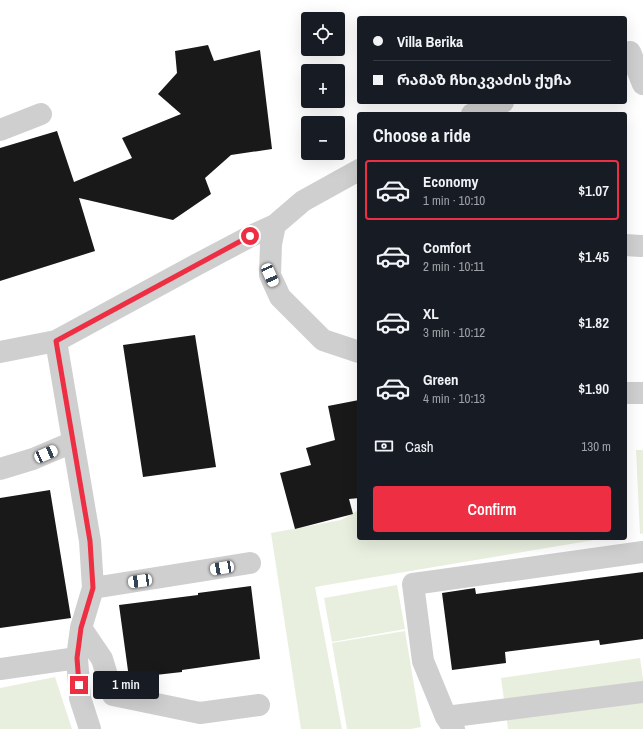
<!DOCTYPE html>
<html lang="en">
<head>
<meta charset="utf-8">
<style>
	body { margin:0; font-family:"Archivo Narrow","Noto Sans Georgian",sans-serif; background:#20242c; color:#f1f3f6; height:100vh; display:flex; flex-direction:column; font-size:15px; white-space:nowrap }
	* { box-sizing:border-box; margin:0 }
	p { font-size:13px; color:#9ea1a6 }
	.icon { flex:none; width:22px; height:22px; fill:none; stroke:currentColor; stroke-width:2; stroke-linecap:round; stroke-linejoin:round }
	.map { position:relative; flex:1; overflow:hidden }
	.details { position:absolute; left:357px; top:112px; width:270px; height:428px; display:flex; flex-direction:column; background:#171b24; border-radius:4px; box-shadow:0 4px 16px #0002 }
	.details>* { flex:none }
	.banner { position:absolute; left:357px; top:16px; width:270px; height:88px; border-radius:4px; box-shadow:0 4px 16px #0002; display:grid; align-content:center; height:88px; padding:0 16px; background:#171b24 }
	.buttons { position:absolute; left:301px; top:12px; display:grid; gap:8px }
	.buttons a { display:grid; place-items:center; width:44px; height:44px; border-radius:4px; background:#171b24; box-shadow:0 4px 16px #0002; font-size:20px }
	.end { position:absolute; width:18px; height:18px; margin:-9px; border:5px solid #ee2e43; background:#fff; box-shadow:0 0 0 2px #fff }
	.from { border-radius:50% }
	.bubble { position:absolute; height:28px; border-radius:4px; background:#171b24; box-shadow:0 4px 16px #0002; font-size:13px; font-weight:600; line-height:28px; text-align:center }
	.car { position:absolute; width:12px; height:24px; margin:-12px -6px; border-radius:5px; box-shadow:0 0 3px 1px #0007; background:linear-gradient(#fff 24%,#345 0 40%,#fff 0 76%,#345 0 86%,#fff 0) }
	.banner b { display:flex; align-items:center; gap:14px; height:38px; font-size:15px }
	.banner b+b { border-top:1px solid #363941 }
	.banner i { width:10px; height:10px; background:#f1f3f6 }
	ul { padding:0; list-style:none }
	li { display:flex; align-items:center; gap:12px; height:60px; margin:0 8px 6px; padding:0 8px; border:2px solid transparent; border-radius:4px }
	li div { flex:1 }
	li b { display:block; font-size:15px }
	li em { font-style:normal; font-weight:600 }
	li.selected { border-color:#ee2e43 }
	li>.icon { width:36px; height:36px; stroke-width:1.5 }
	h2 { padding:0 16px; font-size:18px; line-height:48px }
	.pay { display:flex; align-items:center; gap:10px; height:44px; padding:0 16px; font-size:15px }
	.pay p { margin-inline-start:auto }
	.primary-button { display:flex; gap:8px; margin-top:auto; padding:8px 16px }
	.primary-button a { flex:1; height:46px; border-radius:4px; background:#ee2e43; color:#fff; font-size:16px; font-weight:600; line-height:46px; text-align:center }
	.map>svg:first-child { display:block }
	.green { fill:#e8efdf }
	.building { fill:#191919 }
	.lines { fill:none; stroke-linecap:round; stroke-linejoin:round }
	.minor { stroke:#cfcfcf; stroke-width:22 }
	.route { stroke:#ee2e43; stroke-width:5 }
</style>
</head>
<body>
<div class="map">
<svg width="643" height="729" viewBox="0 0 643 729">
	<rect width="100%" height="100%" fill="#fff"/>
	<path class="green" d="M636,450H643V533L640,534Z
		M359,510V538H606L315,587L342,729H301L271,533L341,520Z
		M397,585L405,629L332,642L324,598Z
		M405,631L421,727L411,729H347L332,643Z
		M640,658L643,679V729H508L501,678Z
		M55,677L72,729H0V688Z"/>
	<path class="building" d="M208,45L214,61L260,50L272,149L231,155L205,178L211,194L173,220L79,198L95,251L0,281V148L57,131L74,182L132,158L122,138L181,114L158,94L177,73L175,51Z
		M195,335L216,467L143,477L123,345Z
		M359,400V498L349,499L353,514L295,529L280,473L311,465L306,448L335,440L328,406Z
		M50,490L71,618L0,628V498Z
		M643,572V639L600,645L599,640L505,652L506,663L452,670L442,593L475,588L476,594Z
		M251,586L260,659L182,670V672L129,678L119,605L198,595V593Z"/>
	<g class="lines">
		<path class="minor" d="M630,52L643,84
			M472,114L503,102
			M0,130L41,114
			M275,225L271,244L270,275L280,297L323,340L359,352
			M625,245L641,246
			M0,352L56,341
			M625,393H643
			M0,469L33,459L73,442
			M93,588L250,563
			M81,628L102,659L113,695L200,713L259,705
			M0,669L77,658
			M446,717L643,692
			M90,729L80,698L77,658L81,628L93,588L90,541L56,341L196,265L251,236L275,225L303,201L359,170
			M454,729L446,717L423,661L413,584L643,552"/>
	</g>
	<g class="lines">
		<path class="route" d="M79,685L77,658L81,628L93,588L90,541L56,341L250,236"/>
	</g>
</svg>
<div class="buttons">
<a><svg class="icon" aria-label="locate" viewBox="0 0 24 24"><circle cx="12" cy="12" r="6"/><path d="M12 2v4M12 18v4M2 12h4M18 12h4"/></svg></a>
<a>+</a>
<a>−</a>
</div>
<i class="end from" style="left:250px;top:236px"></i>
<i class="end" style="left:79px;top:685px"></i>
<div class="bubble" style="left:93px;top:671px;width:66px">1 min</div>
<i class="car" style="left:270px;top:275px;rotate:156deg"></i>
<i class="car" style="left:46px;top:454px;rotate:66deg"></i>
<i class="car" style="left:222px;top:568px;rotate:260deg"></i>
<i class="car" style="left:140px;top:581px;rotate:262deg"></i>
<div class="banner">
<b><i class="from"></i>Villa Berika</b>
<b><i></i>რამაზ ჩხიკვაძის ქუჩა</b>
</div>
<section class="details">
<h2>Choose a ride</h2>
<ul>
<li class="selected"><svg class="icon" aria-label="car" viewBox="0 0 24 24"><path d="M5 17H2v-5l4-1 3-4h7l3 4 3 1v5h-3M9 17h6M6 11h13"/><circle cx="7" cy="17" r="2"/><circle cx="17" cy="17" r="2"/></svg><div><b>Economy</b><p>1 min · 10:10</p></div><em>$1.07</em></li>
<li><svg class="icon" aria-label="car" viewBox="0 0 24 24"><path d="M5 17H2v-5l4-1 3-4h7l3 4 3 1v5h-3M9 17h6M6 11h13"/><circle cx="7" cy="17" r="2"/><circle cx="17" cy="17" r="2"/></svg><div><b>Comfort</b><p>2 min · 10:11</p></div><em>$1.45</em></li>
<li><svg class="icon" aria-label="car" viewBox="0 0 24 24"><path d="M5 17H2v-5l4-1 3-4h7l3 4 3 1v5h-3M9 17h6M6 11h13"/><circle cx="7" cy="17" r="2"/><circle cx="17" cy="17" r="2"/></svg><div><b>XL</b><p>3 min · 10:12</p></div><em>$1.82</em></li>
<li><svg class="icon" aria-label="car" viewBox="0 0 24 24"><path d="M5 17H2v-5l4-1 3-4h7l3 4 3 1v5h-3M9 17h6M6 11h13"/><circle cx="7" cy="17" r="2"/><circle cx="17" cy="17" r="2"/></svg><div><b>Green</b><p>4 min · 10:13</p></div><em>$1.90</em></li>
</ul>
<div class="pay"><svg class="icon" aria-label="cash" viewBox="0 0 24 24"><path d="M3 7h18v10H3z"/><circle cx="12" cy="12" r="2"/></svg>Cash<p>130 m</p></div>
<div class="primary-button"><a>Confirm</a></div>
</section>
</div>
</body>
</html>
